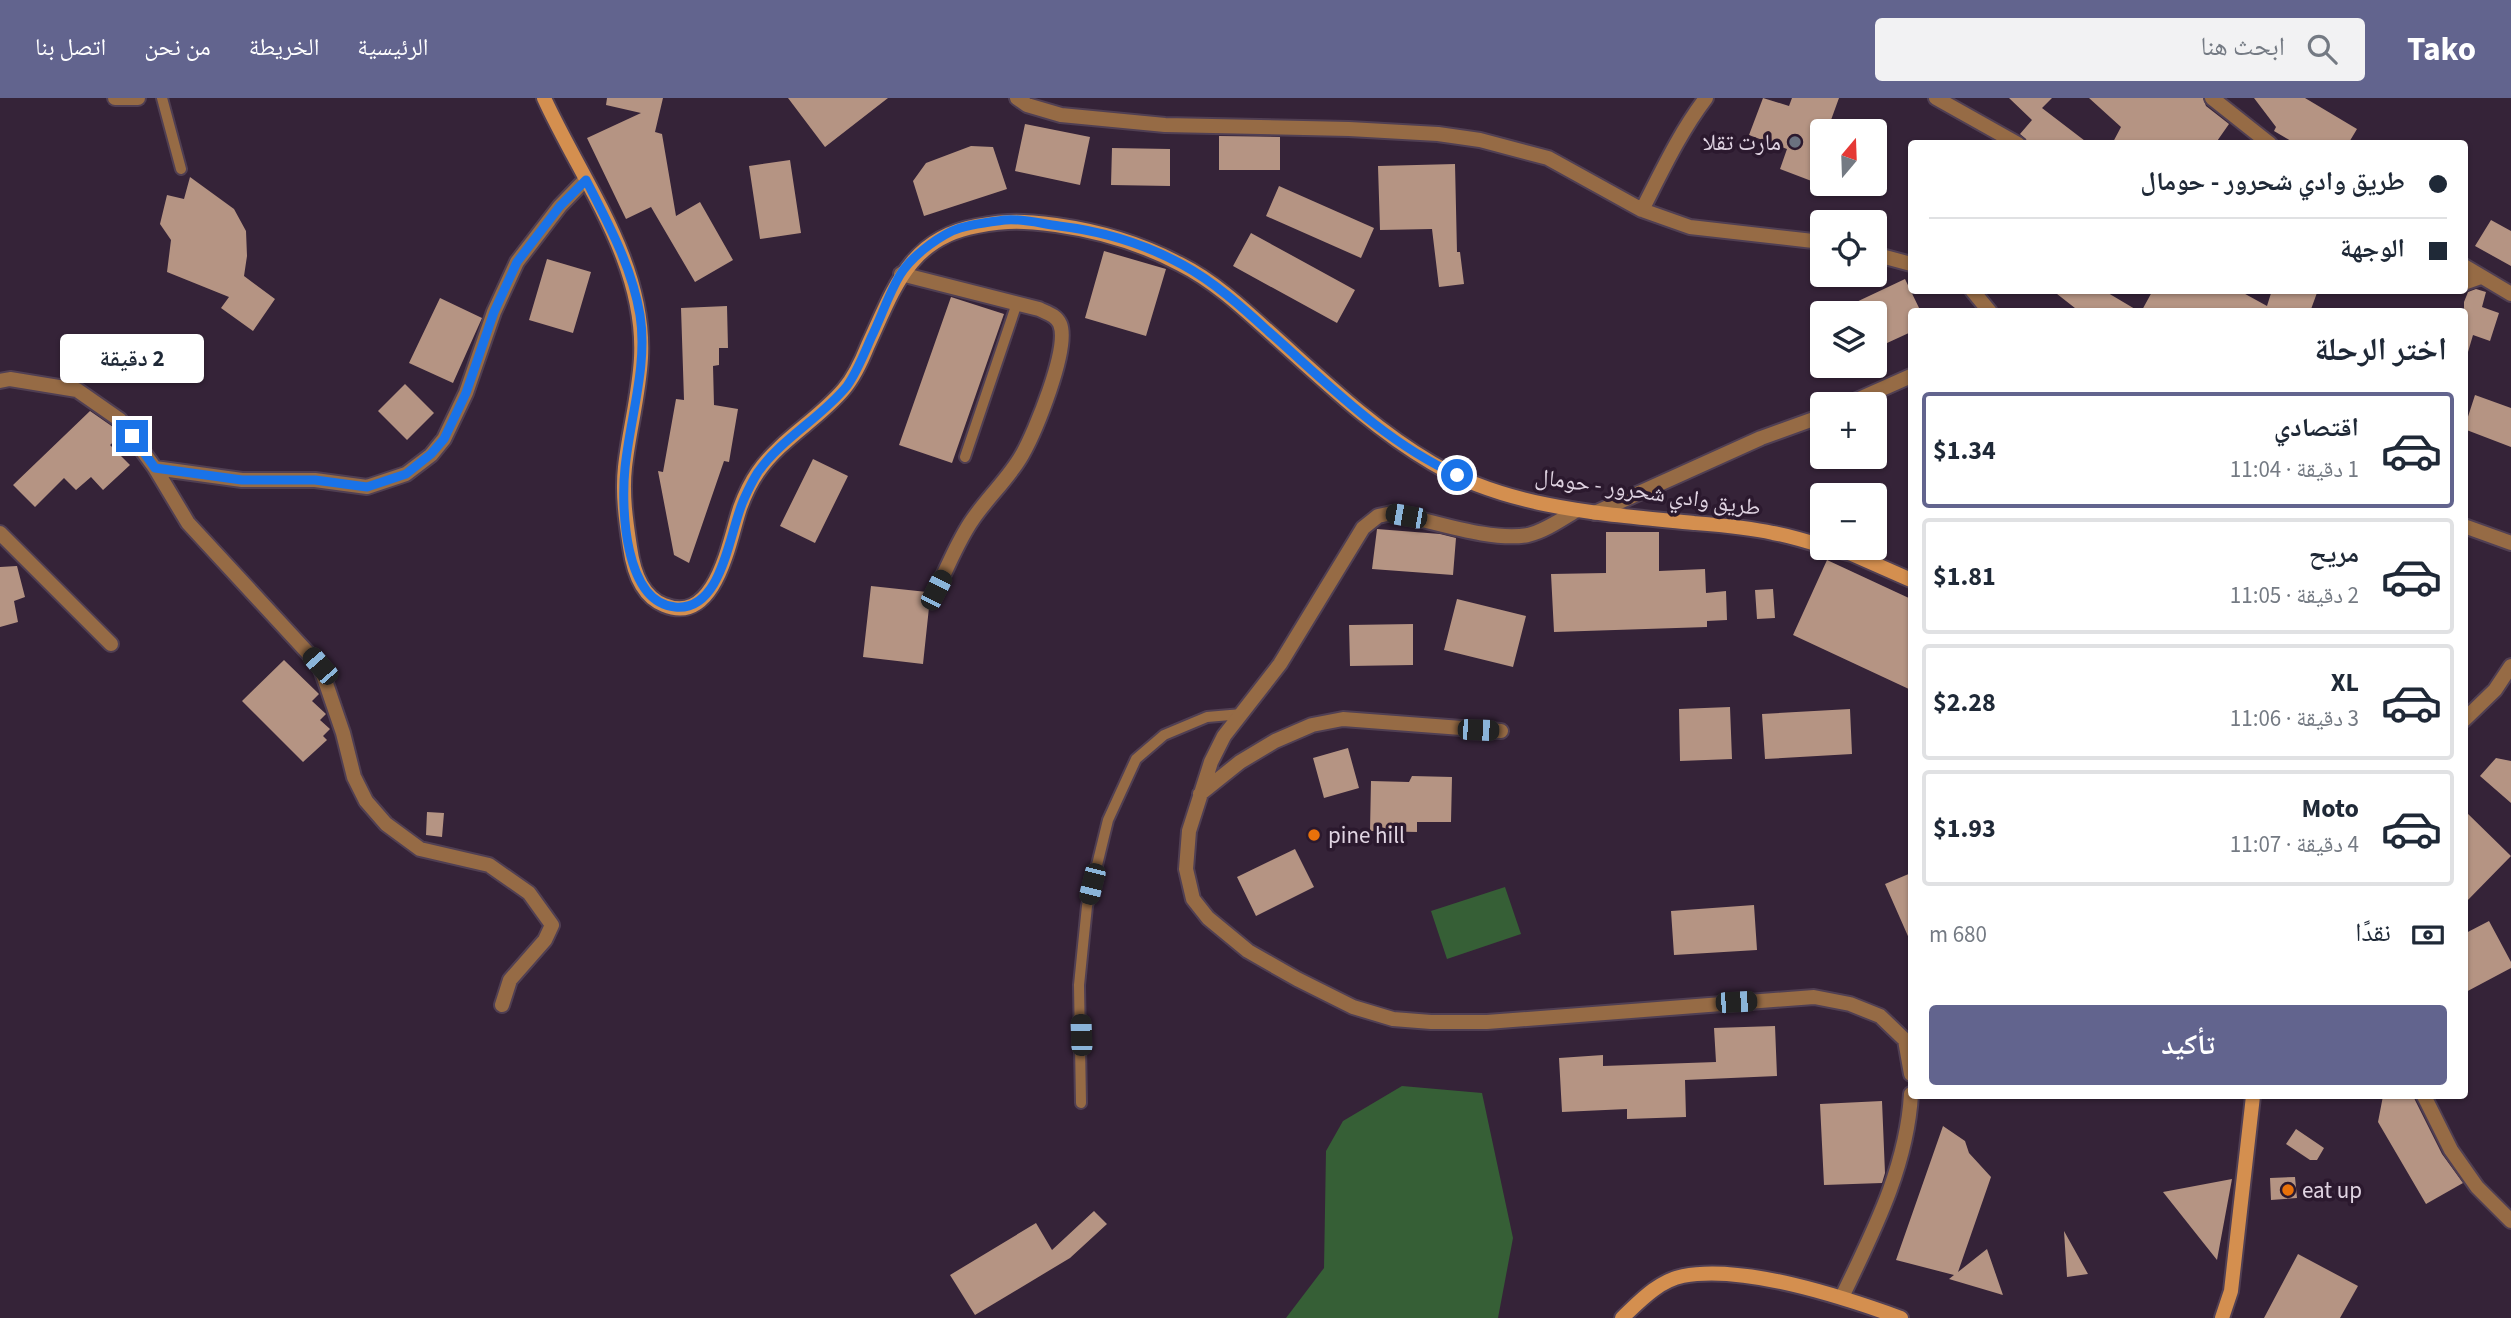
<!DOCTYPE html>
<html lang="ar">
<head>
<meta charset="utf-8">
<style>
	body { margin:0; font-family:"Source Sans 3","Noto Naskh Arabic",sans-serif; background:#f2f2f3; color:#1f2937; direction:rtl; height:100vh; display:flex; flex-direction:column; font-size:26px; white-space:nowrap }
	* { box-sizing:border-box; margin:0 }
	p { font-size:23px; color:#747a83 }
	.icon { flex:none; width:38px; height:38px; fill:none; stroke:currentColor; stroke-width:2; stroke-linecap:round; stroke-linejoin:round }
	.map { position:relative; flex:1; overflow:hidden; direction:ltr }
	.panel { position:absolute; left:1908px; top:210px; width:560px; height:791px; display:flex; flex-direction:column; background:#fff; border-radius:7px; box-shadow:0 2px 5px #0004; direction:rtl }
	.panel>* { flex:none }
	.hud { position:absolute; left:1908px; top:42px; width:560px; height:154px; border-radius:7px; box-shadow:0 2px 5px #0004; direction:rtl; display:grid; align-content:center; height:154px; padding:0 21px; background:#fff }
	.needle { width:46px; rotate:19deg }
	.tools { position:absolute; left:1810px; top:21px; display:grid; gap:14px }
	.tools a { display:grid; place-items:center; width:77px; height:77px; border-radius:7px; background:#fff; box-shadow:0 2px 5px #0004; font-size:35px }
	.end { position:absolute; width:32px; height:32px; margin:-16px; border:9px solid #1a73e8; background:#fff; box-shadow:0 0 0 4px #fff }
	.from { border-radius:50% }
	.bubble { position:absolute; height:49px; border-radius:7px; background:#fff; box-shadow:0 2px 5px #0004; font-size:23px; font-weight:700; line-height:49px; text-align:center; direction:rtl }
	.car { position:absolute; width:21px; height:42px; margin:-21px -10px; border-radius:9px; box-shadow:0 0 5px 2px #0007; background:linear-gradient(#222 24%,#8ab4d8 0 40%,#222 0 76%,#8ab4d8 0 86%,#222 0) }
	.hud b { display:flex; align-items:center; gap:24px; height:66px; font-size:26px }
	.hud b+b { border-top:2px solid #e0e1e3 }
	.hud i { width:18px; height:18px; background:#1f2937 }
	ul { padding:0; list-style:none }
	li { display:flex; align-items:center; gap:21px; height:116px; margin:0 14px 10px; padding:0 7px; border:4px solid #e0e1e3; border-radius:7px }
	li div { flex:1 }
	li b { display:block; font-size:26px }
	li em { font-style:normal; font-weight:700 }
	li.on { border-color:#62648e }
	li>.icon { width:63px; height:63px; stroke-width:1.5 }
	h2 { padding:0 21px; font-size:32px; line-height:84px }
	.pay { display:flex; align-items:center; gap:18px; height:77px; padding:0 21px; font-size:26px }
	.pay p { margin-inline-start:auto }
	.cta { display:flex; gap:14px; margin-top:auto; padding:14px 21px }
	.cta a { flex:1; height:80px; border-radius:7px; background:#62648e; color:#fff; font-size:28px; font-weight:700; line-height:80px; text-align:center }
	header { display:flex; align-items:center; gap:42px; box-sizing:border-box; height:98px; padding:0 35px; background:#62648e; color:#fff }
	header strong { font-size:33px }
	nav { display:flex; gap:38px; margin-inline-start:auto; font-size:24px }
	.search { width:490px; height:63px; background:#f2f2f3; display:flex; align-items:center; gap:18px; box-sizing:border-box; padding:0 24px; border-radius:7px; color:#747a83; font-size:26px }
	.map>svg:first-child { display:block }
	.green { fill:#365f36 }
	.building { fill:#b59483 }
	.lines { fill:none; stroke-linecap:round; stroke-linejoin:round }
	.service-casing { stroke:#503f53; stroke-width:14 }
	.minor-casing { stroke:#503f53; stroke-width:18 }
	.tertiary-casing { stroke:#503f53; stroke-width:18 }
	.secondary-casing { stroke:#503f53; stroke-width:18 }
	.service { stroke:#966b45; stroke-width:10 }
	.minor { stroke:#966b45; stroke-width:14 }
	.tertiary { stroke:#966b45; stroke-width:14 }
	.secondary { stroke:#d48f4f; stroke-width:14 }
	.route { stroke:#1a73e8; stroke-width:9 }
	.worship-dot { fill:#6b7280; stroke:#2b192e; stroke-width:2.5 }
	.food-dot { fill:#e8710a; stroke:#2b192e; stroke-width:2.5 }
	.labels { text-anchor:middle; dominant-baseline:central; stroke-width:7; stroke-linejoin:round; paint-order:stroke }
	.poi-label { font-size:23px; fill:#e0d4e2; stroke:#2b192e; text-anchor:start }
	.street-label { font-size:23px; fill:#e0d4e2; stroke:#2b192e }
</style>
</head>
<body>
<header>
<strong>Tako</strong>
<div class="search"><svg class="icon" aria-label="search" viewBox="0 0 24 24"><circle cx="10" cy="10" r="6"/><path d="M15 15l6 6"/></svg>ابحث هنا</div>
<nav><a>الرئيسية</a><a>الخريطة</a><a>من نحن</a><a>اتصل بنا</a></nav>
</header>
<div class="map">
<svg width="2511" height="1220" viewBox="0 0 2511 1220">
	<rect width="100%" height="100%" fill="#352338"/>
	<path class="green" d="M1505,789L1521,836L1447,861L1431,813Z
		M1402,988L1482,995L1513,1140L1498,1220H1286L1324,1170L1326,1053L1343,1023Z"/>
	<path class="building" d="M607,0H663L655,34L662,36L676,118L700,104L733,162L695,184L651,109L626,121L587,40L641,15L606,7Z
		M788,0H888L825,49Z
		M1763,0L1789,8L1792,0H1839L1827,33H1822V87L1780,71L1787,51L1749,37Z
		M2009,0H2052L2042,10L2089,46H2028L2026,41L2020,36L2032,22Z
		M2089,0H2203L2206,8L2229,26L2215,46H2112L2121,29Z
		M2254,0H2305L2357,31L2348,46H2296L2274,33L2276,29Z
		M1025,26L1090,39L1080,87L1015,73Z
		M1219,38L1280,39V72H1219Z
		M971,48L993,49L1007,91L924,118L913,83L926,65Z
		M1112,50L1170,51V88L1111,87Z
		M790,62L801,135L760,141L749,68Z
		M1455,66L1457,154H1460L1464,186L1439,189L1432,131L1380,132L1378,68Z
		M190,79L234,111L246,133L247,158L244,178L275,201L253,233L221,210L229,199L167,174L171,142L160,126L167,97L184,101Z
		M1279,88L1374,130L1361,160L1266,118Z
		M2491,122L2511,133V168L2475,148Z
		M1251,135L1355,192L1337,225L1233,168Z
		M1104,153L1166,171L1146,238L1085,220Z
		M547,161L591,174L573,235L529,222Z
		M1905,181L1921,214H1911V234L1874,251V215H1833Z
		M2476,191L2486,194L2482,209L2499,215L2490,243L2473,237L2468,254L2464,253V204L2468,194Z
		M2052,192H2103L2140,214H2080Z
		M2153,192H2238L2267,208L2272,192H2318L2310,214H2141Z
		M951,199L1004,216L952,365L899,347Z
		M440,200L482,220L453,285L409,265Z
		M727,208L728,250H719V267L713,268L714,307L738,311L729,364L724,363L689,465L674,457L658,373L663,374L676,301L684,302L681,210Z
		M405,286L434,315L407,342L378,313Z
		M2475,297L2511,310V349L2464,331Z
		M90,313L113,329L120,338L110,347L130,367L103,392L91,379L76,392L64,380L35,409L13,387Z
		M813,361L848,378L815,445L780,428Z
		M1377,431L1440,436L1456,440L1453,477L1372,471Z
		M1606,434H1659V473L1705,471L1706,495L1726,493L1727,522L1707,523V529L1554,534L1551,476L1606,475Z
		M1827,462L1911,501V592L1793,537Z
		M17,468L25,499L14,503L18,524L0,529V469Z
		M871,488L927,494L930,500L923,566L863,559Z
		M1773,491L1775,520L1757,521L1755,492Z
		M1457,501L1526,518L1513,569L1444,552Z
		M1413,526V567L1350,568L1349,527Z
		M284,562L319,596L312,603L326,616L320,622L330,631L323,638L327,642L303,664L242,603Z
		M1730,609L1732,661L1680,663L1679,611Z
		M1850,611L1852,656L1765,661L1762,616Z
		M1348,650L1359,690L1324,700L1313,660Z
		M2496,660L2511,663V705L2480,678Z
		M1412,678L1452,679L1451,724H1417V734L1370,733L1371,683L1409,684Z
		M2464,712L2511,758L2464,806Z
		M427,714L444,715L442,739L426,737Z
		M1295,751L1314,789L1256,818L1237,779Z
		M1911,775V845L1885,786Z
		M1754,807L1757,852L1674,857L1671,813Z
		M2489,823L2511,864V870L2464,895V836Z
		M1775,928L1777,978L1685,982L1686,1019L1627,1021V1011L1562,1014L1559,960L1603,957V968L1716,964L1714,930Z
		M2383,998H2413L2442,1056L2463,1085L2426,1106L2378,1024Z
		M1882,1003L1885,1075L1882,1085L1824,1087L1820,1006Z
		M1943,1028L1965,1043L1969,1055L1991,1079L1958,1174L1987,1151L2003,1197L1949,1181L1954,1177L1896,1162Z
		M2296,1031L2324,1050L2317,1062H2310L2286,1046Z
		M2295,1079L2297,1100L2271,1102L2270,1080Z
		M2232,1081L2217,1162L2163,1094Z
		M1094,1113L1107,1126L1070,1160L975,1217L950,1177L1036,1125L1052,1152Z
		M2064,1133L2088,1176L2067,1179Z
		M2298,1156L2358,1188L2340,1220H2264Z"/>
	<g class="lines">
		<g class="service-casing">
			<path id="service" d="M162,0L181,71
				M965,359L1017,205
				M1081,1005L1079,887L1087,808L1108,722L1136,661L1164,637L1207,619L1242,616"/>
		</g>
		<g class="minor-casing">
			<path id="minor" d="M1017,0L1027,7L1061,17L1165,27L1349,31L1438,36L1480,42L1548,60L1642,112L1690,129L1822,144
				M1936,0L2018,46
				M2212,0L2270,46
				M1642,112C1662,73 1680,34 1706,0
				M1874,156L1911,166
				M2464,168L2511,196
				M901,176L1039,211C1047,215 1056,217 1060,226C1070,250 1035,334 1022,357C1009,380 988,399 973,421C958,442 948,469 936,492
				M2464,185L2481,179
				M1972,192L1990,214
				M0,283L10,281L77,292L120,322L155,370L188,425L320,568L343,635L354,679L366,703L386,726L420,751L489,767L529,795L552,827L545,842L510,882L502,907
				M1848,306L1911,278
				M155,370L242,382H315L367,389L406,376L431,357L444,341L466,295L494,214L517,164L560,108L585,82
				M1577,412C1562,421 1545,433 1528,437C1490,444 1431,422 1392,415L1378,418L1363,430L1280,566L1224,638L1211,664L1189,733L1186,771L1193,801L1208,820L1248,853L1297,881L1353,909L1393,921L1431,924H1487L1814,899L1850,906L1880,918L1905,942L1911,976
				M1595,415L1761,340L1822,318
				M2464,428L2511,445
				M0,435L111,546
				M2464,622L2495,592L2511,568
				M1200,696L1240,664L1275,643L1312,627L1343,621L1501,633
				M2424,998L2451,1052L2477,1089L2511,1123
				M1842,1199C1873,1134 1907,1069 1911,996"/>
		</g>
		<g class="tertiary-casing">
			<path id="tertiary" d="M115,0H138"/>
		</g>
		<g class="secondary-casing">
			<path id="secondary" d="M544,0C582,83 646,165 641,260C639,297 629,333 625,369C622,396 626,423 630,449C633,471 641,498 664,507C716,528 729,443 740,410C744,399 751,384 758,374C781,341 819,321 844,291C855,278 862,262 868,247C894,191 909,140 977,128C1009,122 1024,123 1056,127C1099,133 1142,146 1180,166C1216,184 1246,213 1275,239C1325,284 1374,331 1432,365C1510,411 1605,416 1694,425C1720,427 1747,429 1773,435C1790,438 1806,443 1822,448
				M1829,450L1852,456L1911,482
				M1622,1220C1639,1204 1658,1183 1683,1178C1744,1166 1843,1199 1901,1220
				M2222,1220L2231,1193L2253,998"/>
		</g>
		<use href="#service" class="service"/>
		<use href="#minor" class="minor"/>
		<use href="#tertiary" class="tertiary"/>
		<use href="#secondary" class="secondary"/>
	</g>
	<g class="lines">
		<path class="route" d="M132,338L155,370L242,382H315L367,389L406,376L431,356L444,341L466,295L494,214L517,164L560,108L586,82C608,125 632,169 640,217C648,267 630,320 625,370C621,409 624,504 675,509C723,514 729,433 744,401C748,392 753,382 758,374C782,340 821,320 847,288C857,274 864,256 871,240C881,220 888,197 900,177C911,159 934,142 952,133C967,126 989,124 1005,122C1022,120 1042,126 1059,128C1101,133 1145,146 1183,167C1214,184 1242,209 1268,233C1327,285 1384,344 1457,377"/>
	</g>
	<circle class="worship-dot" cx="1795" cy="44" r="7"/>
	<g class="food-dot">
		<circle cx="1314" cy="737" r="7"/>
		<circle cx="2288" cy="1092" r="7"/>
	</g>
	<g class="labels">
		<g class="poi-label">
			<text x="1781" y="44" text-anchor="end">مارت تقلا</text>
			<text x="1328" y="737">pine hill</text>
			<text x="2302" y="1092">eat up</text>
		</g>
		<g class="street-label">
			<text transform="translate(1648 394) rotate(8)">طريق وادي شحرور - حومال</text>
		</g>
	</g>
</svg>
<div class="tools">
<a><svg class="needle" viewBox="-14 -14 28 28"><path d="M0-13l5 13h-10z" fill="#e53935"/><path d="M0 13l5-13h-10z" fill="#747a83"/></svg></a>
<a><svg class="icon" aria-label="locate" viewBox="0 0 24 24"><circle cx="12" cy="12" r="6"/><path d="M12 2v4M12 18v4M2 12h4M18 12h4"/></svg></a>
<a><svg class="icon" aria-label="layers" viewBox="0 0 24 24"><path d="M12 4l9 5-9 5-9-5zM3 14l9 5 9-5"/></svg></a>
<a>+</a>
<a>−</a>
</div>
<i class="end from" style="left:1457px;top:377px"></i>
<i class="end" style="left:132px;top:338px"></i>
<div class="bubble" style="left:60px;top:236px;width:144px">2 دقيقة</div>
<i class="car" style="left:1406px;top:418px;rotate:280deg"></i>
<i class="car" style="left:936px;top:492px;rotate:27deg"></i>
<i class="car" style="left:320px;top:568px;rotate:319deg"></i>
<i class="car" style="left:1478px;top:632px;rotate:92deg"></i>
<i class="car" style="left:1092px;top:786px;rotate:194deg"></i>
<i class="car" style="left:1736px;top:904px;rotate:87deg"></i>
<i class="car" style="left:1081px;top:937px;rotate:358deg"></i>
<div class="hud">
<b><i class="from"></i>طريق وادي شحرور - حومال</b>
<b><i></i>الوجهة</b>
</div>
<section class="panel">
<h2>اختر الرحلة</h2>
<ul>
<li class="on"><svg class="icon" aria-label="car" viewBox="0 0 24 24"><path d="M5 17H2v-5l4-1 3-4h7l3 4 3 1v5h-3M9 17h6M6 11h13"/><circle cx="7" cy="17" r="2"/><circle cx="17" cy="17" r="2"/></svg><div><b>اقتصادي</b><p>1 دقيقة · 11:04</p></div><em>$1.34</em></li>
<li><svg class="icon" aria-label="car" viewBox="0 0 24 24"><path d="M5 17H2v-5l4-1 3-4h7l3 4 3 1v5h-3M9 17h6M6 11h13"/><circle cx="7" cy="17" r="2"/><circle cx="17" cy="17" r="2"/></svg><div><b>مريح</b><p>2 دقيقة · 11:05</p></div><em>$1.81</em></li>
<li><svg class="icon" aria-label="car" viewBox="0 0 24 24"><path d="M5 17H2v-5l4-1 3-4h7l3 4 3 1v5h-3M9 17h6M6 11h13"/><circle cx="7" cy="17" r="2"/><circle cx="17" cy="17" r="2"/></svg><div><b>XL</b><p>3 دقيقة · 11:06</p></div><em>$2.28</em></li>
<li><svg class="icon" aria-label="car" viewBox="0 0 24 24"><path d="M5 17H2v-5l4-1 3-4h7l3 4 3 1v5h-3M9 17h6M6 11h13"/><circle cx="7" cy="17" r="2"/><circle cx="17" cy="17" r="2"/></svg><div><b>Moto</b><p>4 دقيقة · 11:07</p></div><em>$1.93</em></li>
</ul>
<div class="pay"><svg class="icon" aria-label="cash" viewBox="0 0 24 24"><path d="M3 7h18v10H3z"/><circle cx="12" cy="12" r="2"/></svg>نقدًا<p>680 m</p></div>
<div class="cta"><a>تأكيد</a></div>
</section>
</div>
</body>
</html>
